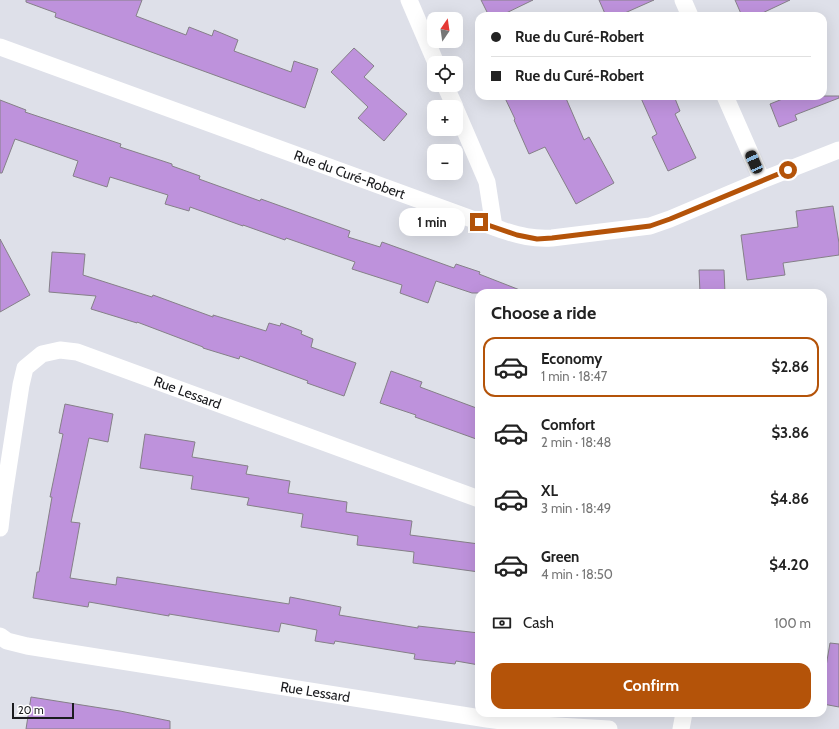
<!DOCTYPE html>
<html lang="en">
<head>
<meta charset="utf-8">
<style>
	body { margin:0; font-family:Cabin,sans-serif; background:#f6f6f6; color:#222; height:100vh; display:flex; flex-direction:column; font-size:15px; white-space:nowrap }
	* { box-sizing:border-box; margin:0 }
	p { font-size:13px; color:#767676 }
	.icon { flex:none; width:22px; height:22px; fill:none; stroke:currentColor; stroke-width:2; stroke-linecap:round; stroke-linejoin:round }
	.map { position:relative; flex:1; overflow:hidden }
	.sheet { position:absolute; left:475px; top:289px; width:352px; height:428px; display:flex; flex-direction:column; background:#fff; border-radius:12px; box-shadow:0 4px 16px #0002 }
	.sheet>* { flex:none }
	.guide { position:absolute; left:475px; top:12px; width:352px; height:88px; border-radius:12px; box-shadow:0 4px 16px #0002; display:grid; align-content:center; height:88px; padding:0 16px; background:#fff }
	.needle { width:26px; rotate:13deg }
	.tools { position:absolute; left:427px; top:12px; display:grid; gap:8px }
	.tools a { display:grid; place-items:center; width:36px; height:36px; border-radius:8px; background:#fff; box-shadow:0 4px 16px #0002; font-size:20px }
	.scale { position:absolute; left:12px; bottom:10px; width:62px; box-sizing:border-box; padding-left:4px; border:2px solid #1b1c1f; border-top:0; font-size:11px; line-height:14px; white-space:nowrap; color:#1b1c1f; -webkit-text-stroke:3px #fff; paint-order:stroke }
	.end { position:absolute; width:18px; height:18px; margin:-9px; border:5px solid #b45309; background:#fff; box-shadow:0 0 0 2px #fff }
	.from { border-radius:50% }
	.bubble { position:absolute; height:28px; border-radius:12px; background:#fff; box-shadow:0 4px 16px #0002; font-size:13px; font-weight:800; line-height:28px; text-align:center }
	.car { position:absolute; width:12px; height:24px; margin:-12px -6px; border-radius:5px; box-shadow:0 0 3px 1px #0007; background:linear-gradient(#222 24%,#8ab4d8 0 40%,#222 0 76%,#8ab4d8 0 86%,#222 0) }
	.guide b { display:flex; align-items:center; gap:14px; height:38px; font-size:15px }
	.guide b+b { border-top:1px solid #e0e0e0 }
	.guide i { width:10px; height:10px; background:#222 }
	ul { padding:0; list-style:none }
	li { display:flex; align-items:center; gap:12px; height:60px; margin:0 8px 6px; padding:0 8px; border:2px solid transparent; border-radius:12px }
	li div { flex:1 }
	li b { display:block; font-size:15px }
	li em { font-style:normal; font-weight:800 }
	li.selected { border-color:#b45309 }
	li>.icon { width:36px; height:36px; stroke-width:1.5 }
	h2 { padding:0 16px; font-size:18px; line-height:48px }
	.pay { display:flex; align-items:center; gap:10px; height:44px; padding:0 16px; font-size:15px }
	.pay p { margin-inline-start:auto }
	.action { display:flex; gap:8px; margin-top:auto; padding:8px 16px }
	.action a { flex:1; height:46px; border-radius:12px; background:#b45309; color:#fff; font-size:16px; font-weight:800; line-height:46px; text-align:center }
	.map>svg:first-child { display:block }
	.building { fill:#be92dc; stroke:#858088 }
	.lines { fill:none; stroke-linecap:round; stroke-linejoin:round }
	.street { stroke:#fff; stroke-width:17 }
	.route { stroke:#b45309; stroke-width:5 }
	.labels { text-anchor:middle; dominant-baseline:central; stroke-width:4; stroke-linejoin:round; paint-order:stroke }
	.street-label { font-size:14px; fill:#1b1c1f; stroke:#fff }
</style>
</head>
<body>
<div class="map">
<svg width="839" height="729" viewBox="0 0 839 729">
	<rect width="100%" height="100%" fill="#dee0e9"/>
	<path class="building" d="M26,0H142L136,16L186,35L189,27L212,36L214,30L238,40L234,51L291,72L294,61L318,69L305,108L55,17L56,13L26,2Z
		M481,0H533L500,16H489Z
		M599,0H654L618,16H606Z
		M735,0H790L756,16H742Z
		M354,48L374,66L364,77L407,114L384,141L358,118L368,107L331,72Z
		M504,96H565L584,140L589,137L614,183L576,204L545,147L529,154L514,120L515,119Z
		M640,96H674L680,111L675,114L696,158L668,171L652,137L657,134Z
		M790,96H839V98L795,115L797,120L779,127L770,104Z
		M0,100L26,110L25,112L121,144L120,147L172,164V166L200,176L199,179L260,201L261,199L350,231L348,237L380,247L382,242L454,268L456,264L480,272L479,274L525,292V293H472L436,281L428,303L400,293L402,285L352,269L355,262L286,238L285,240L243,225V226L190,207L189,211L165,204L168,195L110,177L107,187L73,176L78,161L15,139L2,173H0Z
		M833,206L839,243V255L783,263L785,275L747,280L741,235L798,227L796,211Z
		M0,239L30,295L0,312Z
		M52,252L85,254L83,275L152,297L153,295L213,317V315L266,331L269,323L280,326L281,323L302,331L301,334L313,339L311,347L356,363L344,396L307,383L308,381L240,356L239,359L203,348V347L137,322V323L91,309L96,296L49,292Z
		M699,270H724L725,293H700Z
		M391,371L422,382L420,387L479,409V440L415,417L416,415L380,403Z
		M65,404L113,414L108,442L89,438L71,522L80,523L70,578L116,585L117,577L289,604L290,597L341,607L339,615L418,628V626L479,633V665L456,661L455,664L414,659L415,654L335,641L334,644L315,641L317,630L281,623L279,632L169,614V616L89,602L88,607L33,598L37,572H39L52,497H50L63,434L59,433Z
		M145,434L195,442L192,457L248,466L246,474L290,481L288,493L347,502L346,512L412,521L410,535L479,544V572L413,563L414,552L357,545L358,536L301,527L303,514L247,505L249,498L191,489L193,476L140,468Z
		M830,643L839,644V707L823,704V684Z
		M31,697L120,711L170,721V729H26Z"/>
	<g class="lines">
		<g class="street">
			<path d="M409,0L436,63"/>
			<path d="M683,0L690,16"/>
			<path id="s1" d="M0,47L502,230C520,236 533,239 552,238L650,226L670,219L762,180L839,150"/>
			<path d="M445,85L455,107"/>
			<path d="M725,96L762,180"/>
			<path d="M456,110L487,182L494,227"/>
			<path d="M0,502H3L0,528"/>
			<path id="s2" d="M3,502L21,385L25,368L42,354L60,350L77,352L479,499"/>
			<path id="s3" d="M0,636L7,641L27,646L487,719L523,724L609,729"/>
			<path d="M681,729L684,713"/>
		</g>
	</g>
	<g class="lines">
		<path class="route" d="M479,222L517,235L537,239L552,238L650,226L670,219L788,170"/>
	</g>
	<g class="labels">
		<g class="street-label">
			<text stroke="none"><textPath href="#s1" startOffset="372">Rue du Curé-Robert</textPath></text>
			<text stroke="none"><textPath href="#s2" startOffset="311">Rue Lessard</textPath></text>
			<text stroke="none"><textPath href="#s3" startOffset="321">Rue Lessard</textPath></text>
		</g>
	</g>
</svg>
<div class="tools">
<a><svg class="needle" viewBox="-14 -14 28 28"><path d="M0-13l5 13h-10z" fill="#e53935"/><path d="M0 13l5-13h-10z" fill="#767676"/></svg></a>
<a><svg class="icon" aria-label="locate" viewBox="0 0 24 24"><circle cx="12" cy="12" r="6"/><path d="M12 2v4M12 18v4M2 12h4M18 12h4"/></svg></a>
<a>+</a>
<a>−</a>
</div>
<div class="scale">20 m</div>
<i class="end from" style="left:788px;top:170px"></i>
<i class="end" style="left:479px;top:222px"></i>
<div class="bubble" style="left:399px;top:208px;width:66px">1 min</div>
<i class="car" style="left:754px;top:162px;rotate:336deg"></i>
<div class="guide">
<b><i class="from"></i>Rue du Curé-Robert</b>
<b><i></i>Rue du Curé-Robert</b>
</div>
<section class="sheet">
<h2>Choose a ride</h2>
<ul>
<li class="selected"><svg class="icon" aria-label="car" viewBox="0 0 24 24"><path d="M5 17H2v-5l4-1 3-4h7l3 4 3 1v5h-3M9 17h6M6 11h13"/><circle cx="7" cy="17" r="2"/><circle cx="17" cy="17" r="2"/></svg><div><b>Economy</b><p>1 min · 18:47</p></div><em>$2.86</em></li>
<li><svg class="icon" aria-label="car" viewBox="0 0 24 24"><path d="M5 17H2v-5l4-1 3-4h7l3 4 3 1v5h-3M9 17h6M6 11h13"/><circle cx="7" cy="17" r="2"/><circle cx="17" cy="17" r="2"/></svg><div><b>Comfort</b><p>2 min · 18:48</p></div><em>$3.86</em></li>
<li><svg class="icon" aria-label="car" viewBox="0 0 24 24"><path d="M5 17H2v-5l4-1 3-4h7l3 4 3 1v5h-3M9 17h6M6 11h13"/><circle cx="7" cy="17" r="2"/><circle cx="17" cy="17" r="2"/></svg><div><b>XL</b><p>3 min · 18:49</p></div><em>$4.86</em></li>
<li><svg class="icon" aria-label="car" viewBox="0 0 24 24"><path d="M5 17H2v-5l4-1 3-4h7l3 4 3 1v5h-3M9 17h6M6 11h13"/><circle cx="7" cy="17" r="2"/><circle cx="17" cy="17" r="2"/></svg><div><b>Green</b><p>4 min · 18:50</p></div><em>$4.20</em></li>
</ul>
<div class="pay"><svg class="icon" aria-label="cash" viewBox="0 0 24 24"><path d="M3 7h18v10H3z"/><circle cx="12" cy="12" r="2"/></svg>Cash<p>100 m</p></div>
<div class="action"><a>Confirm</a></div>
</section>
</div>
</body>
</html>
